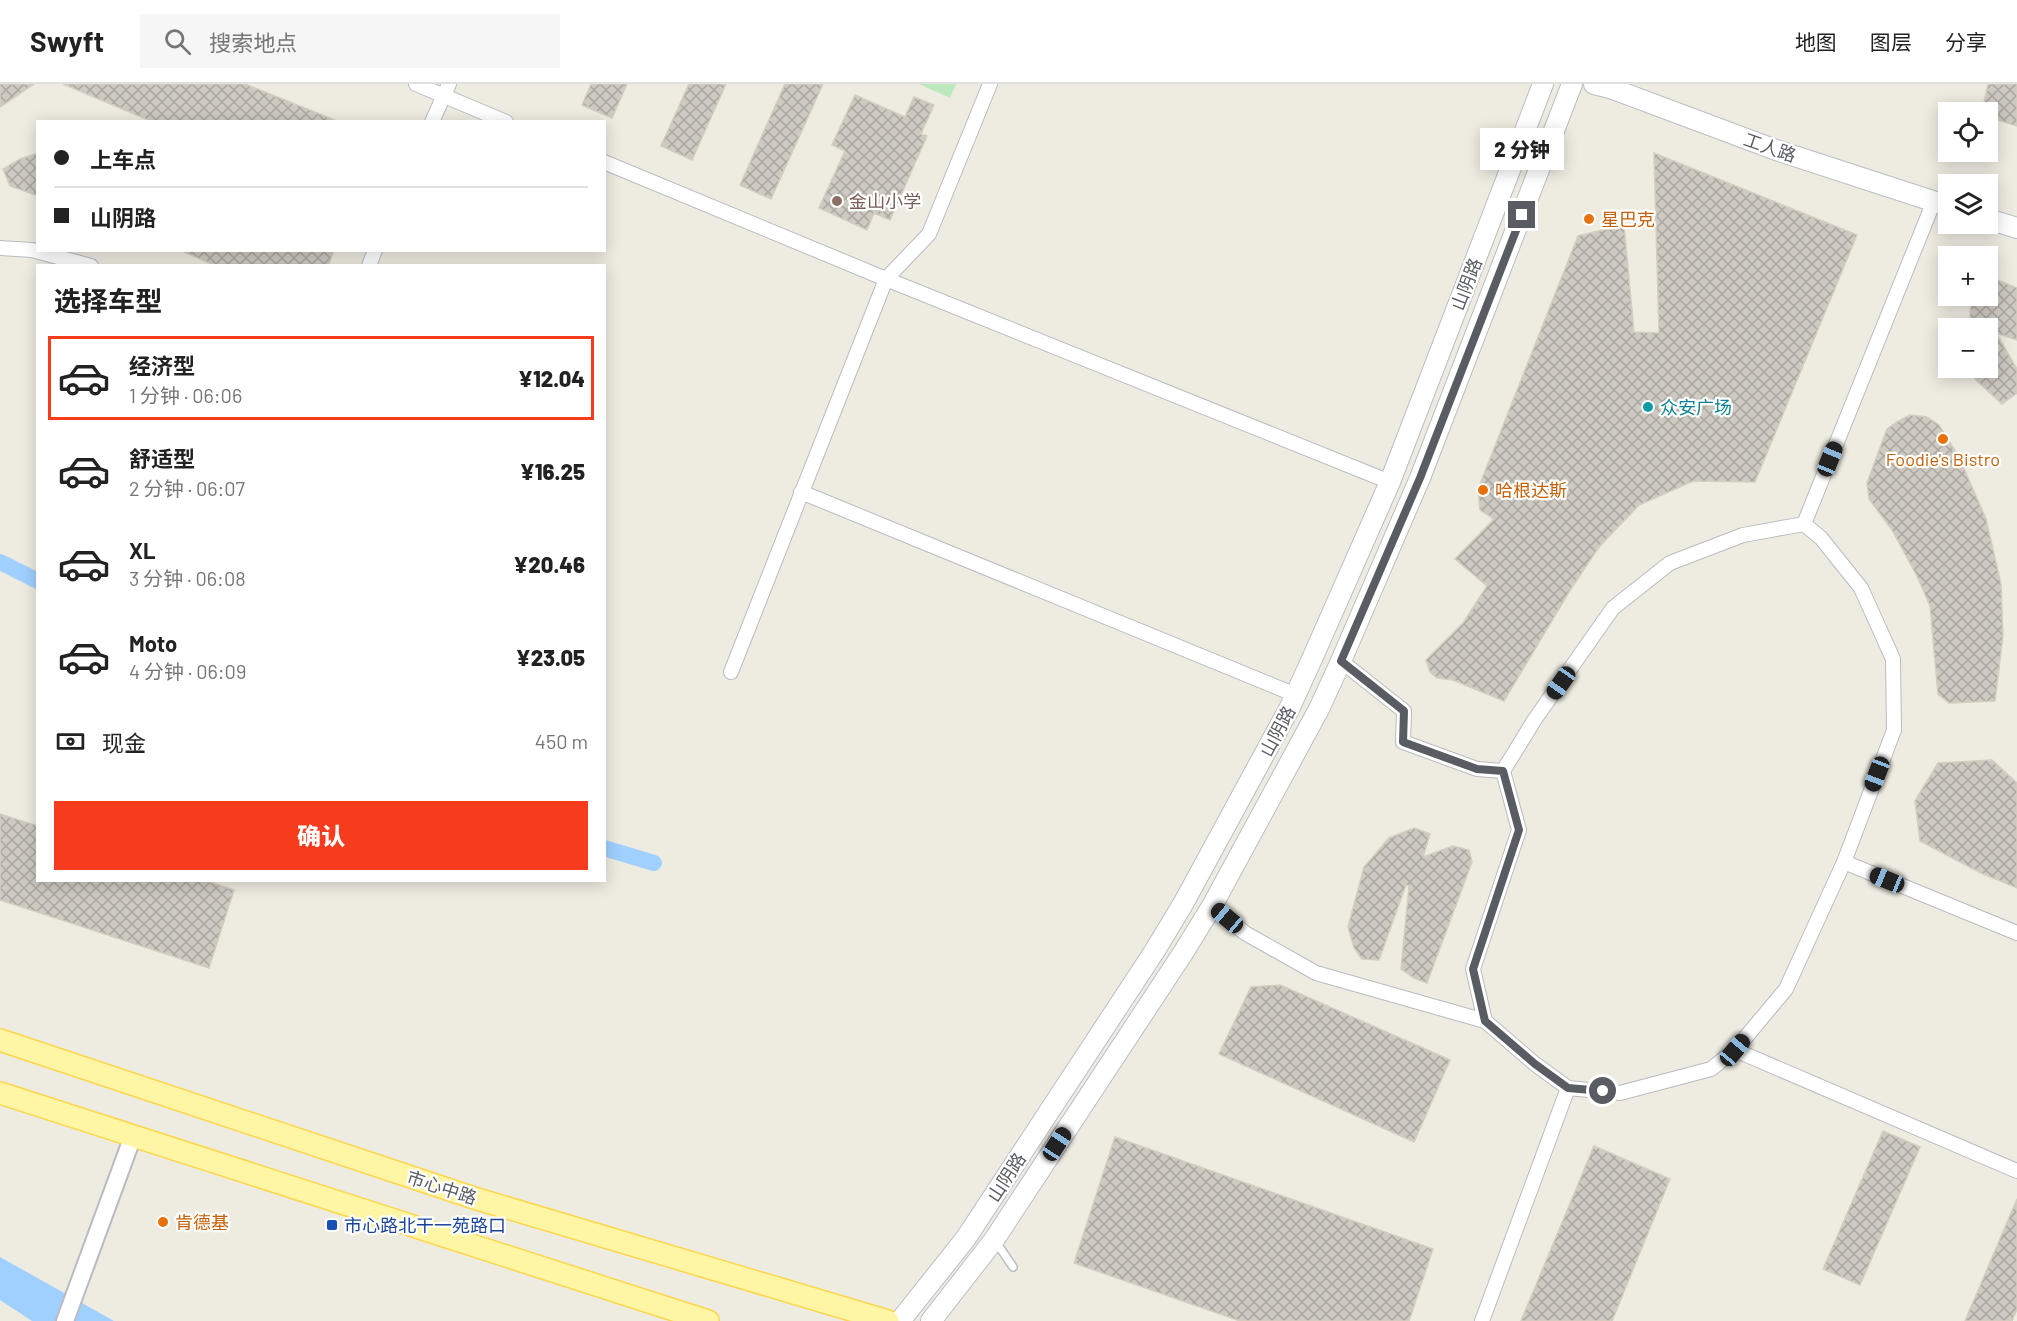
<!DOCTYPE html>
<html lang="zh">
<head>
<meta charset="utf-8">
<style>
	body { margin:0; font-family:Barlow,"Noto Sans SC",sans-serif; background:#f6f6f6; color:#222; height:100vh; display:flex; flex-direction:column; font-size:22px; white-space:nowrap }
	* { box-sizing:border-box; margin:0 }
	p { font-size:20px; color:#767676 }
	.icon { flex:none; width:33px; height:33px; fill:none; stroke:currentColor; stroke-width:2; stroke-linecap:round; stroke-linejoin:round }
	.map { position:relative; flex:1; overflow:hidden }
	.details { position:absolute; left:36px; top:180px; width:570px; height:618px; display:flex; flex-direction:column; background:#fff; border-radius:0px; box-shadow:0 3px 15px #0003 }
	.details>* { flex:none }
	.banner { position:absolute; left:36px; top:36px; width:570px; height:132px; border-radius:0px; box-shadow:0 3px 15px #0003; display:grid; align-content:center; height:132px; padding:0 18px; background:#fff }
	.buttons { position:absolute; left:1938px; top:18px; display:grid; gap:12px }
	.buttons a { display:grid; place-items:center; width:60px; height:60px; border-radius:0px; background:#fff; box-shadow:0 3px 15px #0003; font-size:30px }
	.end { position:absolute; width:27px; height:27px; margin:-14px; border:8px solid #595d63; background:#fff; box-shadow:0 0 0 3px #fff }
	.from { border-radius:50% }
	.bubble { position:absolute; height:42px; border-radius:0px; background:#fff; box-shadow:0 3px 15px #0003; font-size:20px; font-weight:800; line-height:42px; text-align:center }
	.car { position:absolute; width:18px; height:36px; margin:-18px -9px; border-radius:8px; box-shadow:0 0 4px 2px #0007; background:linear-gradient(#222 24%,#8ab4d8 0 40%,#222 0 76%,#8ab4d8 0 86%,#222 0) }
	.banner b { display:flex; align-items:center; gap:21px; height:57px; font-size:22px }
	.banner b+b { border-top:2px solid #e0e0e0 }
	.banner i { width:15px; height:15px; background:#222 }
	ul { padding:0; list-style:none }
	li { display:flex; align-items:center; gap:18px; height:84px; margin:0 12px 9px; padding:0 6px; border:3px solid transparent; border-radius:0px }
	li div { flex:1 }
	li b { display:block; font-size:22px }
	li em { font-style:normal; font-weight:800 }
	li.on { border-color:#f73c1d }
	li>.icon { width:54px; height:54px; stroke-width:1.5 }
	h2 { padding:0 18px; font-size:27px; line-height:72px }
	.pay { display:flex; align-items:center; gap:15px; height:66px; padding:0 18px; font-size:22px }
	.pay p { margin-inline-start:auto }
	.primary-button { display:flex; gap:12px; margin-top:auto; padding:12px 18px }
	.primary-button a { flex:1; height:69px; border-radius:0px; background:#f73c1d; color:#fff; font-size:24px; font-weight:800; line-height:69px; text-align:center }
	header { display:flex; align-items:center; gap:36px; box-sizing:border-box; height:84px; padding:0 30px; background:#fff; border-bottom:2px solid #e0e0e0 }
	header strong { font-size:28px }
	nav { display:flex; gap:33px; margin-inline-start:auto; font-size:21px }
	.search { width:420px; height:54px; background:#f6f6f6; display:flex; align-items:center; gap:15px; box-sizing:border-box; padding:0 21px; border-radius:0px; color:#767676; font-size:22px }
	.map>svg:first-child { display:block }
	.garden { fill:#bbe8bd }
	.water { fill:#a0d0ff }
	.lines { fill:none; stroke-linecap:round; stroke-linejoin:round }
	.canal { stroke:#a0d0ff; stroke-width:16 }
	.building { fill:url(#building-cross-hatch); stroke:#d3cebf; stroke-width:1.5 }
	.service-casing { stroke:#b9bbc1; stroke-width:10 }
	.minor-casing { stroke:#b9bbc1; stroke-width:16 }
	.tertiary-casing { stroke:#b9bbc1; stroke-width:20 }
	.secondary-casing { stroke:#babdc4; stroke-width:22 }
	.primary-casing { stroke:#fdd64b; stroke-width:24 }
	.service { stroke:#fff; stroke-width:7 }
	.minor { stroke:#fff; stroke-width:14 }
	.tertiary { stroke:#fff; stroke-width:16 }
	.secondary { stroke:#fff; stroke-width:20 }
	.primary { stroke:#fff6a5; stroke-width:21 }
	.route { stroke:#595d63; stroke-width:8 }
	.education-dot { fill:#8d6e63; stroke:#fff; stroke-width:2 }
	.food-dot { fill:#e8710a; stroke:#fff; stroke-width:2 }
	.culture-dot { fill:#0f9aa8; stroke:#fff; stroke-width:2 }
	.transit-dot { fill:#1a4fb4; stroke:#fff; stroke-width:2 }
	.labels { text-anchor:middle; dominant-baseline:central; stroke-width:4.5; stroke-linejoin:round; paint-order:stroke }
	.street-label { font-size:18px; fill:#595d63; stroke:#fff }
	.education-label { font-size:18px; fill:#785e54; stroke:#fff; text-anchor:start }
	.food-label { font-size:18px; fill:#c56008; stroke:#fff; text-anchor:start }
	.culture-label { font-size:18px; fill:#0d838f; stroke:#fff; text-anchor:start }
	.transit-label { font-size:18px; fill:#164399; stroke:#fff; text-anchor:start }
</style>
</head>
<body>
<header>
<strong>Swyft</strong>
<div class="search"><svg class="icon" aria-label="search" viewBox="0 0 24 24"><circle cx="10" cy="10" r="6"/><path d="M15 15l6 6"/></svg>搜索地点</div>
<nav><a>地图</a><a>图层</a><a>分享</a></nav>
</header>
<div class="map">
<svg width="2017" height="1237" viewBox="0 0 2017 1237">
	<defs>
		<pattern id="building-cross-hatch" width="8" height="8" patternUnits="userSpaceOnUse" patternTransform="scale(1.5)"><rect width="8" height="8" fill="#cecac2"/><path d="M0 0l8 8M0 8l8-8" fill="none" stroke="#aaa7a1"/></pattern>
	</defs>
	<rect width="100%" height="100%" fill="#eeece1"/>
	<path class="garden" d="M919,0H956L950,14Z"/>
	<path class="water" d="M0,1173L114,1237H32L0,1216Z"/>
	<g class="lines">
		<path class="canal" d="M0,478L38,497
			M604,764L654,779"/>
	</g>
	<path class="building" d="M0,0H34L0,23Z
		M63,0H245L337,37L153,38Z
		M591,0H627L612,34L582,21Z
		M689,0H726L692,76L661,62Z
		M785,0H823L771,115L740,101Z
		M1988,0H2017V42L1988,33V28H1982Z
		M855,11L905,33L914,13L934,21L921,50L927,52L890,136L874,129L867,146L819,124L845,67L832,61Z
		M38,69V112L10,102L3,85L20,75Z
		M1654,69L1857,151L1755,398L1693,397L1639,421L1599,463L1569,508L1504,617L1453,596L1437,594L1430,588L1426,576L1463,539L1487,502L1455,475L1494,435L1480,426L1478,405L1578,152L1624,141L1634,248L1659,249Z
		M180,166H334L328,182H216Z
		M1988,192L2017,204V256L1996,249L2017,285V309L2002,320L1975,295L1971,284H1988V244H1969L1971,219L1981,212H1988Z
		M1910,331L1927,333L1939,341L1959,373L1986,435L2001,500L2003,552L1995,617L1949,619L1938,610L1930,522L1918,494L1892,446L1869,415L1867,399L1887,345L1897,338Z
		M1992,676L2017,699V804L1981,789L1920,757L1915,717L1938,679Z
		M0,730L38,742V796H204L234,806L209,884L0,816Z
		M1414,744L1430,750L1423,773L1453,762L1469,766L1472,778L1427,899L1414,894L1401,885L1409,802L1406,801L1379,876L1362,875L1354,864L1348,843L1364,783L1389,754Z
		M1280,901L1450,976L1414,1058L1219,970L1251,903Z
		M1883,1047L1920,1063L1860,1201L1823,1185Z
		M1115,1053L1433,1165L1409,1237H1240L1074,1179Z
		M1594,1062L1670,1095L1612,1237H1521Z
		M2017,1115V1225L2012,1237H1965Z"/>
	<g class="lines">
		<g class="service-casing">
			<path id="service" d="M996,1158L1013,1183"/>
		</g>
		<g class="minor-casing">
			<path id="minor" d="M416,0L506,38
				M432,38L449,0
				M604,78L886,195L1390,398
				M0,164L32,166L91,182
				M369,182L375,166
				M801,408L1296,611
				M1804,440L1821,454L1861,504L1893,575L1894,646L1844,778L2017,849
				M1804,440L1934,117
				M1341,577L1404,627L1403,658L1477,685L1503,687L1535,635L1613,524L1670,479L1743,451L1804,440
				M731,588L886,195L929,150L990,0
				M1503,687L1519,746L1473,885L1485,937L1535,980L1568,1004L1620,1009L1711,985L1735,966L1786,905L1844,778
				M1212,822L1245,849L1316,889L1485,937
				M1735,966L2017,1087
				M1482,1237L1568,1004"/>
		</g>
		<g class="tertiary-casing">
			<path id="tertiary" d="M65,1237L133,1052"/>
		</g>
		<g class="secondary-casing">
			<path id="secondary" d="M1594,0L1610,4L1776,66L1948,122
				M1988,135L2017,144
				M900,1237L966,1154L1154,868L1183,820L1290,623L1312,575L1390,398L1543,0
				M931,1237L994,1156L1183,869L1212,822L1319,625L1341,577L1420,394L1572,0"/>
		</g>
		<g class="primary-casing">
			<path id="primary" d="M0,956L474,1114L888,1237
				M0,1009L708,1237"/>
		</g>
		<use href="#service" class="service"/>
		<use href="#minor" class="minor"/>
		<use href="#tertiary" class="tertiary"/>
		<use href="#secondary" class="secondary"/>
		<use href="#primary" class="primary"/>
	</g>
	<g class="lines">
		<path class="route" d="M1522,131L1420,394L1341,577L1404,627L1403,658L1477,685L1503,687L1519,746L1473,885L1485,937L1535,980L1568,1004L1603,1007"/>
	</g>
	<circle class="education-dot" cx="837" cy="117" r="6"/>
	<g class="food-dot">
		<circle cx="1589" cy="135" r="6"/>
		<circle cx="1943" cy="355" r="6"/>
		<circle cx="1483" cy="406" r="6"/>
		<circle cx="163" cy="1138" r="6"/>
	</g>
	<circle class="culture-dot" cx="1648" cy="323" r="6"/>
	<rect class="transit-dot" x="326" y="1135" width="12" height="12" rx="3"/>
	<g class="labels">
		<g class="street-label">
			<text transform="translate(1770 63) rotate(19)">工人路</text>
			<text transform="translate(1466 200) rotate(-69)">山阴路</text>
			<text transform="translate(1277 647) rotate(-62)">山阴路</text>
			<text transform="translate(1006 1093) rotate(-57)">山阴路</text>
			<text transform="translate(442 1103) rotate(18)">市心中路</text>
		</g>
		<g class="education-label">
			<text x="849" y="117">金山小学</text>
		</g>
		<g class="food-label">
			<text x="1601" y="135">星巴克</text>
			<text x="1943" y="375" text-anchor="middle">Foodie's Bistro</text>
			<text x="1495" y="406">哈根达斯</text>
			<text x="175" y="1138">肯德基</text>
		</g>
		<g class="culture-label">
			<text x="1660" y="323">众安广场</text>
		</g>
		<g class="transit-label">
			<text x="344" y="1141">市心路北干一苑路口</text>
		</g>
	</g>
</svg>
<div class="buttons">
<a><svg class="icon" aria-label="locate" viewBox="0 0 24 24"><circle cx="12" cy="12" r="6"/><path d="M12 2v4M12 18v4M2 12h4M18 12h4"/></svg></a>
<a><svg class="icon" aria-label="layers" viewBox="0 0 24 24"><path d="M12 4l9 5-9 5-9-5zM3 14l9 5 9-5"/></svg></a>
<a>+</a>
<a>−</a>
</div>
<i class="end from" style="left:1603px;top:1007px"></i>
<i class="end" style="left:1522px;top:131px"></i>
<div class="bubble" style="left:1480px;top:44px;width:84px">2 分钟</div>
<i class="car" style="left:1830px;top:375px;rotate:22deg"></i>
<i class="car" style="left:1561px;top:599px;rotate:215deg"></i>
<i class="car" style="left:1877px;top:690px;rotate:201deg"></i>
<i class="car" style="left:1887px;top:796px;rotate:292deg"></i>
<i class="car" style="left:1227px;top:834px;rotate:310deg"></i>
<i class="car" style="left:1735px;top:966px;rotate:40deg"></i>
<i class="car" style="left:1057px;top:1060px;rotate:33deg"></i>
<div class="banner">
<b><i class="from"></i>上车点</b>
<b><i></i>山阴路</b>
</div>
<section class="details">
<h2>选择车型</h2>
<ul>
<li class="on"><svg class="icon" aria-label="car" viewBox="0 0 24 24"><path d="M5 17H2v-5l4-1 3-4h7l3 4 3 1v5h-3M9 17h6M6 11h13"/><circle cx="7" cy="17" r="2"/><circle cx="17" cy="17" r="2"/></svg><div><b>经济型</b><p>1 分钟 · 06:06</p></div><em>¥12.04</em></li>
<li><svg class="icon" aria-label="car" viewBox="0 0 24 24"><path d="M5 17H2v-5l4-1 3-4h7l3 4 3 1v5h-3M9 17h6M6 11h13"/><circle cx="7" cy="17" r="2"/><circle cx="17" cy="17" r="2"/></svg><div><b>舒适型</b><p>2 分钟 · 06:07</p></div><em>¥16.25</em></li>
<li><svg class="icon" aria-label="car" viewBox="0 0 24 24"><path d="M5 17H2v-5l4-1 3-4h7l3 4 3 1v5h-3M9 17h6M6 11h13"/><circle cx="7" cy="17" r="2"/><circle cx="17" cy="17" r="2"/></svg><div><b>XL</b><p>3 分钟 · 06:08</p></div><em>¥20.46</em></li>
<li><svg class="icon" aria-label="car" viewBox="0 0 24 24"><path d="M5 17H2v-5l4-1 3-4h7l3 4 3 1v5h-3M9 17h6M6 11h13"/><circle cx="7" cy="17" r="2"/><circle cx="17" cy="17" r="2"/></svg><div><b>Moto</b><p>4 分钟 · 06:09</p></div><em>¥23.05</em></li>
</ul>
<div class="pay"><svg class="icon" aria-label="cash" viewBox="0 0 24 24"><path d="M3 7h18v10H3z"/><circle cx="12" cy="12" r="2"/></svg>现金<p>450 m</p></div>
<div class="primary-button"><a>确认</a></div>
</section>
</div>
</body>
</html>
